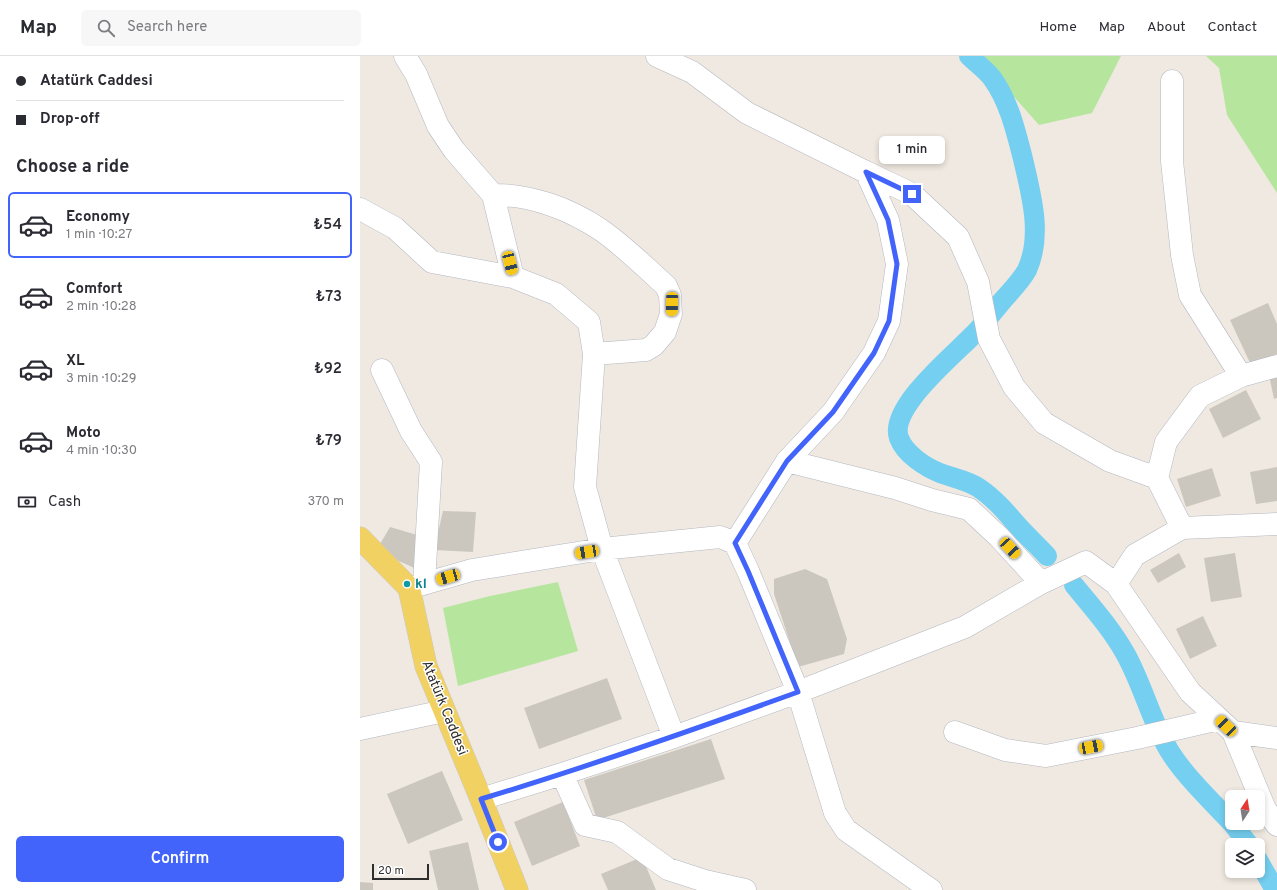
<!DOCTYPE html>
<html lang="en">
<head>
<meta charset="utf-8">
<style>
	body { margin:0; font-family:Overpass,sans-serif; background:#f7f7f7; color:#2b2b33; height:100vh; display:flex; flex-direction:column; font-size:15px; white-space:nowrap }
	* { box-sizing:border-box; margin:0 }
	p { font-size:13px; color:#7c7c81 }
	.icon { flex:none; width:22px; height:22px; fill:none; stroke:currentColor; stroke-width:2; stroke-linecap:round; stroke-linejoin:round }
	.map { position:relative; flex:1; overflow:hidden }
	.side { display:flex; flex-direction:column; background:#fff; width:360px }
	.side>* { flex:none }
	.guide { display:grid; align-content:center; height:88px; padding:0 16px; background:#fff }
	.needle { width:26px; rotate:12deg }
	.tools { position:absolute; left:865px; top:734px; display:grid; gap:8px }
	.tools a { display:grid; place-items:center; width:40px; height:40px; border-radius:6px; background:#fff; box-shadow:0 2px 6px #0003; font-size:20px }
	.scale { position:absolute; left:12px; bottom:10px; width:57px; box-sizing:border-box; padding-left:4px; border:2px solid #2e2e2e; border-top:0; font-size:11px; line-height:14px; white-space:nowrap; color:#2e2e2e; -webkit-text-stroke:3px #fff; paint-order:stroke }
	.end { position:absolute; width:18px; height:18px; margin:-9px; border:5px solid #4264fb; background:#fff; box-shadow:0 0 0 2px #fff }
	.from { border-radius:50% }
	.bubble { position:absolute; height:28px; border-radius:6px; background:#fff; box-shadow:0 2px 6px #0003; font-size:13px; font-weight:600; line-height:28px; text-align:center }
	.car { position:absolute; width:12px; height:24px; margin:-12px -6px; border-radius:5px; box-shadow:0 0 3px 1px #0007; background:linear-gradient(#f5c518 24%,#345 0 40%,#f5c518 0 76%,#345 0 86%,#f5c518 0) }
	.guide b { display:flex; align-items:center; gap:14px; height:38px; font-size:15px }
	.guide b+b { border-top:1px solid #e1e1e2 }
	.guide i { width:10px; height:10px; background:#2b2b33 }
	ul { padding:0; list-style:none }
	li { display:flex; align-items:center; gap:12px; height:66px; margin:0 8px 6px; padding:0 8px; border:2px solid transparent; border-radius:6px }
	li div { flex:1 }
	li b { display:block; font-size:15px }
	li em { font-style:normal; font-weight:600 }
	li.active { border-color:#4264fb }
	li>.icon { width:36px; height:36px; stroke-width:1.5 }
	h2 { padding:0 16px; font-size:18px; line-height:48px }
	.pay { display:flex; align-items:center; gap:10px; height:44px; padding:0 16px; font-size:15px }
	.pay p { margin-inline-start:auto }
	.primary-button { display:flex; gap:8px; margin-top:auto; padding:8px 16px }
	.primary-button a { flex:1; height:46px; border-radius:6px; background:#4264fb; color:#fff; font-size:16px; font-weight:600; line-height:46px; text-align:center }
	header { display:flex; align-items:center; gap:24px; box-sizing:border-box; height:56px; padding:0 20px; background:#fff; border-bottom:1px solid #e1e1e2 }
	header strong { font-size:19px }
	nav { display:flex; gap:22px; margin-inline-start:auto; font-size:14px }
	.search { width:280px; height:36px; background:#f7f7f7; display:flex; align-items:center; gap:10px; box-sizing:border-box; padding:0 14px; border-radius:6px; color:#7c7c81; font-size:15px }
	main { display:flex; flex:1; min-height:0 }
	.map>svg:first-child { display:block }
	.green { fill:#b6e59e }
	.lines { fill:none; stroke-linecap:round; stroke-linejoin:round }
	.canal { stroke:#75cff0; stroke-width:20 }
	.building { fill:#cbc7bf }
	.minor-casing { stroke:#b4b7c1; stroke-width:23 }
	.major-casing { stroke:#c9c9c9; stroke-width:23 }
	.minor { stroke:#fff; stroke-width:22 }
	.major { stroke:#f2d163; stroke-width:22 }
	.route { stroke:#4264fb; stroke-width:5 }
	.culture-dot { fill:#0f9aa8; stroke:#fff; stroke-width:1.5 }
	.labels { text-anchor:middle; dominant-baseline:central; stroke-width:3; stroke-linejoin:round; paint-order:stroke }
	.culture-label { font-size:14px; font-weight:bold; fill:#0d838f; stroke:#fff; text-anchor:start }
	.street-label { font-size:14px; fill:#2e2e2e; stroke:#fff }
</style>
</head>
<body>
<header>
<strong>Map</strong>
<div class="search"><svg class="icon" aria-label="search" viewBox="0 0 24 24"><circle cx="10" cy="10" r="6"/><path d="M15 15l6 6"/></svg>Search here</div>
<nav><a>Home</a><a>Map</a><a>About</a><a>Contact</a></nav>
</header>
<main>
<section class="side">
<div class="guide">
<b><i class="from"></i>Atatürk Caddesi</b>
<b><i></i>Drop-off</b>
</div>
<h2>Choose a ride</h2>
<ul>
<li class="active"><svg class="icon" aria-label="car" viewBox="0 0 24 24"><path d="M5 17H2v-5l4-1 3-4h7l3 4 3 1v5h-3M9 17h6M6 11h13"/><circle cx="7" cy="17" r="2"/><circle cx="17" cy="17" r="2"/></svg><div><b>Economy</b><p>1 min · 10:27</p></div><em>₺54</em></li>
<li><svg class="icon" aria-label="car" viewBox="0 0 24 24"><path d="M5 17H2v-5l4-1 3-4h7l3 4 3 1v5h-3M9 17h6M6 11h13"/><circle cx="7" cy="17" r="2"/><circle cx="17" cy="17" r="2"/></svg><div><b>Comfort</b><p>2 min · 10:28</p></div><em>₺73</em></li>
<li><svg class="icon" aria-label="car" viewBox="0 0 24 24"><path d="M5 17H2v-5l4-1 3-4h7l3 4 3 1v5h-3M9 17h6M6 11h13"/><circle cx="7" cy="17" r="2"/><circle cx="17" cy="17" r="2"/></svg><div><b>XL</b><p>3 min · 10:29</p></div><em>₺92</em></li>
<li><svg class="icon" aria-label="car" viewBox="0 0 24 24"><path d="M5 17H2v-5l4-1 3-4h7l3 4 3 1v5h-3M9 17h6M6 11h13"/><circle cx="7" cy="17" r="2"/><circle cx="17" cy="17" r="2"/></svg><div><b>Moto</b><p>4 min · 10:30</p></div><em>₺79</em></li>
</ul>
<div class="pay"><svg class="icon" aria-label="cash" viewBox="0 0 24 24"><path d="M3 7h18v10H3z"/><circle cx="12" cy="12" r="2"/></svg>Cash<p>370 m</p></div>
<div class="primary-button"><a>Confirm</a></div>
</section>
<div class="map">
<svg width="917" height="834" viewBox="0 0 917 834">
	<rect width="100%" height="100%" fill="#efe9e1"/>
	<path class="green" d="M618,0H761L732,57L679,69Z
		M846,0H917V137L867,59L859,12Z
		M198,526L218,595L98,630L83,552L130,540Z"/>
	<g class="lines">
		<path class="canal" d="M609,0C616,7 626,14 632,22C649,45 656,76 663,103C671,138 683,179 667,214C661,225 651,235 643,244C633,256 624,268 613,279C595,298 528,352 539,382C545,398 565,411 580,417C593,422 607,424 619,432C634,442 646,456 658,470C667,480 678,490 687,500
			M714,529C732,551 751,572 765,597C783,629 791,665 810,696C825,720 852,746 872,767
			M872,767L889,789
			M898,804L915,834"/>
	</g>
	<path class="building" d="M908,247L917,268V298L891,309L870,264Z
		M917,317V342L914,343L909,319Z
		M886,334L901,363L863,382L849,353Z
		M917,411V445L896,448L890,416Z
		M852,412L861,440L826,451L817,423Z
		M83,455L116,456L113,496L74,494Z
		M30,471L64,481L59,514L16,495Z
		M819,497L826,511L798,527L790,514Z
		M875,497L882,541L851,546L844,502Z
		M445,513L467,523L487,583L484,598L438,611L414,538V523Z
		M843,560L857,590L830,603L816,573Z
		M247,622L262,663L179,693L164,652Z
		M351,683L365,723L237,764L224,724Z
		M82,715L103,764L48,788L27,738Z
		M203,746L220,790L172,810L154,766Z
		M108,786L119,834H78L69,795Z
		M282,801L296,834H248L241,818Z
		M0,826L13,827V834H0Z"/>
	<g class="lines">
		<g class="minor-casing">
			<path id="minor" d="M45,0L56,18L78,70L94,94L133,139L153,221L196,238L229,266L234,298L225,431L242,493L314,681
				M297,0L332,16L387,57L506,116L528,164L537,208L529,265L514,297L473,356L427,405L375,487
				M812,25V105L822,199L830,239L881,320
				M506,116L552,138L598,181L618,226L629,283L654,331L684,367L750,405L797,422L822,472
				M133,139C170,138 210,153 241,174C264,190 285,211 306,230L310,239L311,258L305,276L294,289L286,294L234,298
				M0,153L35,172L72,206L153,221
				M22,314L51,375L71,406L64,528
				M427,405L535,432L572,444L609,453L639,481L681,527
				M797,422L806,386L840,340L881,320L917,310
				M756,528L775,499L822,472L917,468
				M49,532L112,514L242,493L360,481L375,487L388,515L438,636L475,757L486,774L571,834
				M0,673L84,655
				M595,676L645,694L686,700L777,682L859,663
				M873,676L905,753L917,769
				M202,718L225,769L257,776L308,813L345,825L385,834
				M121,743L202,718L314,681L438,636L605,571L681,527L726,506L756,528L830,636L873,676L917,682"/>
		</g>
		<g class="major-casing">
			<path id="major" d="M0,482L49,532L66,610L121,743L157,834"/>
		</g>
		<use href="#minor" class="minor"/>
		<use href="#major" class="major"/>
	</g>
	<g class="lines">
		<path class="route" d="M138,786L121,743C228,711 333,674 438,636L388,515L375,487L427,405L473,356L514,297L529,265L537,208L528,164L506,116L552,138"/>
	</g>
	<circle class="culture-dot" cx="47" cy="528" r="4"/>
	<g class="labels">
		<g class="culture-label">
			<text x="55" y="528">kl</text>
		</g>
		<g class="street-label">
			<text transform="translate(84 652) rotate(68)">Atatürk Caddesi</text>
		</g>
	</g>
</svg>
<div class="tools">
<a><svg class="needle" viewBox="-14 -14 28 28"><path d="M0-13l5 13h-10z" fill="#e53935"/><path d="M0 13l5-13h-10z" fill="#7c7c81"/></svg></a>
<a><svg class="icon" aria-label="layers" viewBox="0 0 24 24"><path d="M12 4l9 5-9 5-9-5zM3 14l9 5 9-5"/></svg></a>
</div>
<div class="scale">20 m</div>
<i class="end from" style="left:138px;top:786px"></i>
<i class="end" style="left:552px;top:138px"></i>
<div class="bubble" style="left:519px;top:80px;width:66px">1 min</div>
<i class="car" style="left:150px;top:207px;rotate:166deg"></i>
<i class="car" style="left:312px;top:248px;rotate:181deg"></i>
<i class="car" style="left:650px;top:492px;rotate:137deg"></i>
<i class="car" style="left:227px;top:496px;rotate:261deg"></i>
<i class="car" style="left:88px;top:521px;rotate:254deg"></i>
<i class="car" style="left:866px;top:670px;rotate:314deg"></i>
<i class="car" style="left:731px;top:691px;rotate:79deg"></i>
</div>
</main>
</body>
</html>
